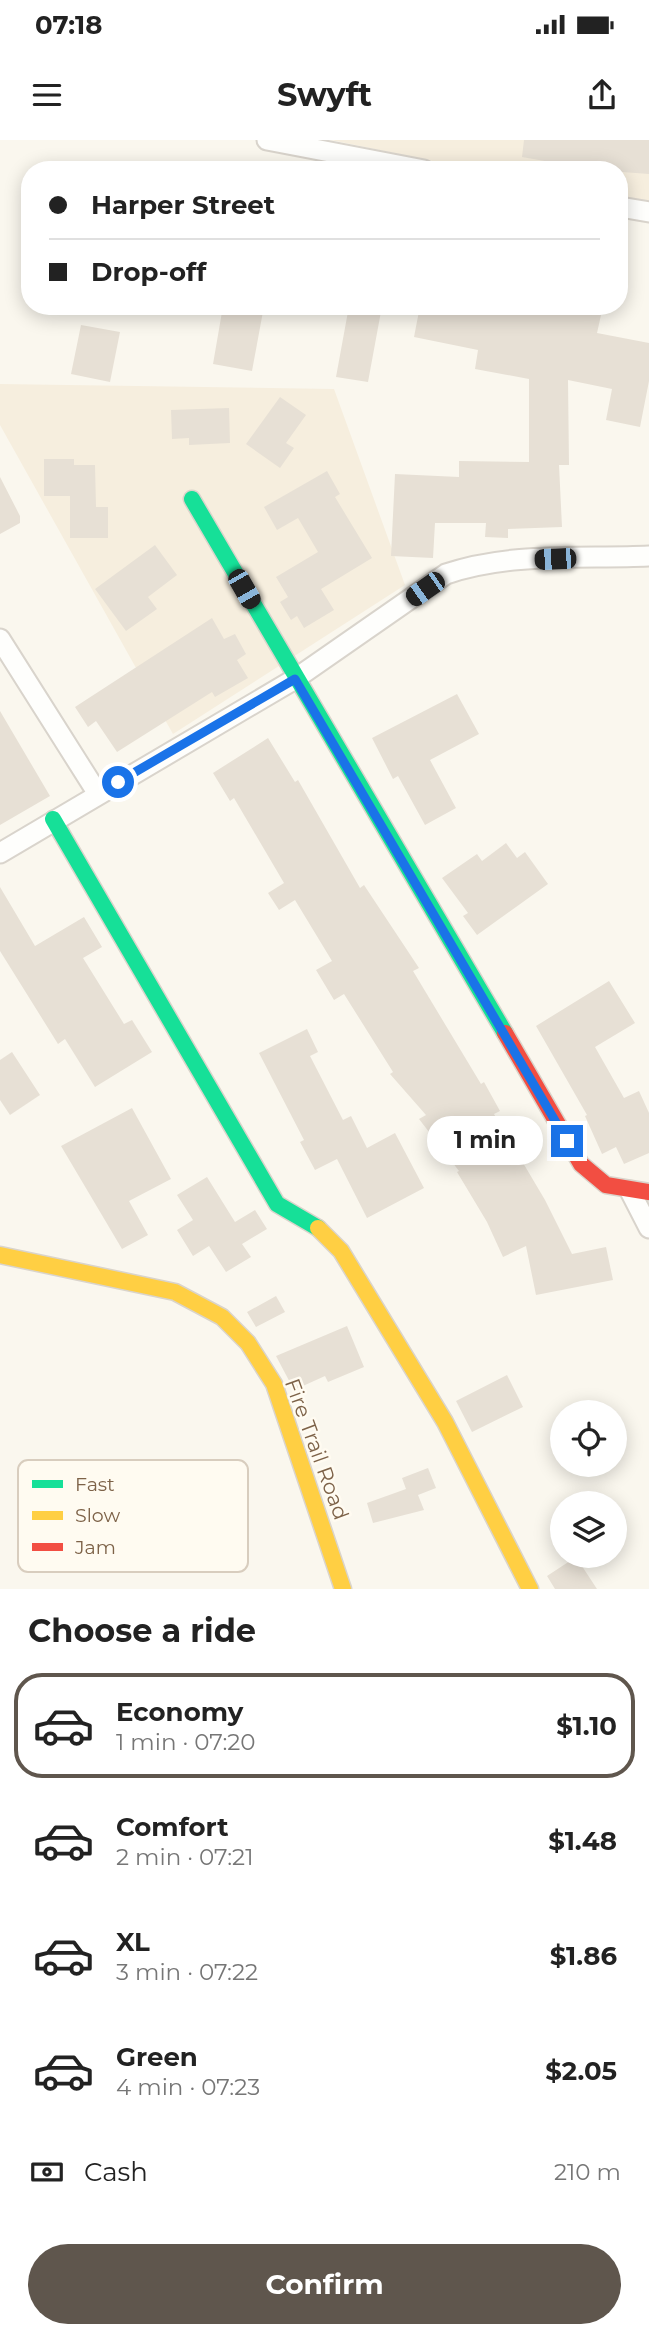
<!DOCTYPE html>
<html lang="en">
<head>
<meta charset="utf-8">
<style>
	body { margin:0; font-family:Montserrat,sans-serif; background:#f6f6f6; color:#222; height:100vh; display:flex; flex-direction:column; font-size:26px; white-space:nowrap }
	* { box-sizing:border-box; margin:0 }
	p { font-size:23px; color:#767676 }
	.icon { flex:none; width:38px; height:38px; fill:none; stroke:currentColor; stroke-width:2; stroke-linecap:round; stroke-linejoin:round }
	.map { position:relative; height:1449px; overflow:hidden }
	.sheet { display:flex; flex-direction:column; background:#fff; flex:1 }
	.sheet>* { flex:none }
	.guide { position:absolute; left:21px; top:21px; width:607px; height:154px; border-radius:28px; box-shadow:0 4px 18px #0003; display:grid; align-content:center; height:154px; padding:0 28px; background:#fff }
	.fabs { position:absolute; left:550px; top:1260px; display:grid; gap:14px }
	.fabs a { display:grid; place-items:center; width:77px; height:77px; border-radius:50%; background:#fff; box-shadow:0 4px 18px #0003; font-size:35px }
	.end { position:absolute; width:32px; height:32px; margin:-16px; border:9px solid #1a73e8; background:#fff; box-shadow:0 0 0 4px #fff }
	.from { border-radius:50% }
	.bubble { position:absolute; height:49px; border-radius:24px; background:#fff; box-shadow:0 4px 18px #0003; font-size:23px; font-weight:700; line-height:49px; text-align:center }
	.car { position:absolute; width:21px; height:42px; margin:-21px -10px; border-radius:9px; box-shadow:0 0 5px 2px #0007; background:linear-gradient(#222 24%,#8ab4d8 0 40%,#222 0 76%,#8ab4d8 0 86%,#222 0) }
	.guide b { display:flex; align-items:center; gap:24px; height:66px; font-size:26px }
	.guide b+b { border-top:2px solid #e0e0e0 }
	.guide i { width:18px; height:18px; background:#222 }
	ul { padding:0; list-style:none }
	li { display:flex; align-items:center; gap:21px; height:105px; margin:0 14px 10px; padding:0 14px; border:4px solid transparent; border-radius:28px }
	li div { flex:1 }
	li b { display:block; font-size:26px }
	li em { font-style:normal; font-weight:700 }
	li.active { border-color:#5f564d }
	li>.icon { width:63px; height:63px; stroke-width:1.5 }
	h2 { padding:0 28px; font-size:32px; line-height:84px }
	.pay { display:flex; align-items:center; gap:18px; height:77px; padding:0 28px; font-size:26px }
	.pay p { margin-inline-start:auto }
	.action { display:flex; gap:14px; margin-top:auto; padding:14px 28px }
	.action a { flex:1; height:80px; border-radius:42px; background:#5f564d; color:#fff; font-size:28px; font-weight:700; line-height:80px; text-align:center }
	.status { display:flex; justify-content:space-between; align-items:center; height:49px; padding:0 35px; background:#fff; direction:ltr }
	.status svg { height:19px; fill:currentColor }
	header { display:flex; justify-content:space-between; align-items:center; height:91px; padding:0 28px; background:#fff; font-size:32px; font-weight:700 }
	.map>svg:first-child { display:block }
	.residential { fill:#f6eede }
	.building { fill:#e7e0d5 }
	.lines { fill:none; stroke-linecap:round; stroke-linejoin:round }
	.street-casing { stroke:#d9d4cc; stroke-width:23 }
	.fast-casing { stroke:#dad4cb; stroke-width:19 }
	.slow-casing { stroke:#dad4cb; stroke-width:19 }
	.jam-casing { stroke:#dad4cb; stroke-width:19 }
	.street { stroke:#fefefc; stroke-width:19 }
	.fast { stroke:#16e098; stroke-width:16 }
	.slow { stroke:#ffcf43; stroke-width:16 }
	.jam { stroke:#f24e42; stroke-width:16 }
	.route { stroke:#1a73e8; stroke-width:9 }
	.labels { text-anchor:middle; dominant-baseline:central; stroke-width:5; stroke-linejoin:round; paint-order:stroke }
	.street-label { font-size:21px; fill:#7d6248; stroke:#fffbf1 }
	.key { fill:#fffbf1; stroke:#d8cdbe; stroke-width:2 }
	.key-label { font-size:19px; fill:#7d6248 }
</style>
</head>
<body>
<div class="status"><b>07:18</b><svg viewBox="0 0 49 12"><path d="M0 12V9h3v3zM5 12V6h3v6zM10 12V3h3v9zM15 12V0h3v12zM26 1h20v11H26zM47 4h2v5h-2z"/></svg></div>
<header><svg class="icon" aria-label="menu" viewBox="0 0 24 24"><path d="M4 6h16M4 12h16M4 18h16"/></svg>Swyft<svg class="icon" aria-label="share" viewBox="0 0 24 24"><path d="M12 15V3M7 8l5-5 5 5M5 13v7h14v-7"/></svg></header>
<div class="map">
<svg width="649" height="1449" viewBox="0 0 649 1449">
	<rect width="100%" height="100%" fill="#faf7ee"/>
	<path class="residential" d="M331,0H649V65L620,59V30H476Z
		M0,244L334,249L405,445L173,594L0,285Z"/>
	<path class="building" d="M524,0H649V34L595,30L522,17Z
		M223,166H264L252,231L213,224Z
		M349,166H382L368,242L336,237Z
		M420,166H603L597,193L649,203V241L640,287L606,280L612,249L568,240L569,325H559L562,387L508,389V398L485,397L486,383H435L433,418L391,416L395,334L459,337V321L529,322V239L475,229L478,210L414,197Z
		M81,185L120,192L110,242L71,234Z
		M280,257L306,275L286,303L294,308L280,328L246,304Z
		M229,268L230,303L189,305V298L172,299L171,270Z
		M44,319H74V325H95L96,367H108V398H70V356H44Z
		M327,331L340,354L335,357L372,418L321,449L334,470L304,488L297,476L291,480L280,462L288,457L276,437L318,412L298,378L277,390L264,367Z
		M0,337L20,376V383L0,394Z
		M155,405L177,435L148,457L157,469L126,491L95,449Z
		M212,478L224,499L235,494L246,514L237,520L248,538L215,557L212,552L117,612L96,581L88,587L75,567Z
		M457,554L479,594L430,620L456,668L425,685L398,636L393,639L372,598Z
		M0,571L50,656L0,685Z
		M268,598L295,642L298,640L360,748L364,745L419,828L413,831L481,944L484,942L500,971L494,974L545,1060L572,1114L606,1107L613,1140L536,1155L526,1106L503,1117L487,1082L457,1032L459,1031L419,979L426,975L390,934L393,932L344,854L334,860L316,830L332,821L295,760L279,770L268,753L284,743L234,658L230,661L213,633Z
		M506,703L517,718L525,712L548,744L477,795L463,776L468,773L442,738L477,714L482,721Z
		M0,747L35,806L84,777L102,807L83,818L124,884L132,880L152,912L95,947L65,899L58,904L0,811Z
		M609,841L635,883L595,907L624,958L639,951L649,973V1013L624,1024L616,1007L602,1014L585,976L587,975L536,886Z
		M307,889L318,912L310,916L343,980L351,976L367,1008L395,993L424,1048L367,1078L337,1019L315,1030L300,1002L304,1000L259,913Z
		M12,912L40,955L10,975L0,960V920Z
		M132,968L171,1039L129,1061L148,1095L122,1109L61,1006Z
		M207,1037L235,1082L255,1070L267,1089L242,1104L251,1117L226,1132L209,1106L193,1116L177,1090L193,1080L177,1055Z
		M276,1156L285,1172L256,1187L247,1172Z
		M347,1186L364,1227L328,1242L325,1236L294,1250L276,1216Z
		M507,1235L523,1267L472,1292L456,1261Z
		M428,1328L436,1348L418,1355L424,1370L373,1383L367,1363L406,1349L402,1338Z
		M576,1417L597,1449H555L547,1436Z"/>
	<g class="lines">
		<g class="street-casing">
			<path id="street" d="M267,0L424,30
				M620,67L649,72
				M0,499L98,654
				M0,713L295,539L446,434C510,412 582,419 649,416
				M630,1051L649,1088"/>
		</g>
		<g class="fast-casing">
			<path id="fast" d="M192,359L505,893
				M53,679L277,1064L318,1088"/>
		</g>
		<g class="slow-casing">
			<path id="slow" d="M318,1088L341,1111L445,1282L530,1449
				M0,1115L175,1152L222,1177L248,1203L274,1244L343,1449"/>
		</g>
		<g class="jam-casing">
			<path id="jam" d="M505,893L581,1024L606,1045L649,1052"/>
		</g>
		<use href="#street" class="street"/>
		<use href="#fast" class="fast"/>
		<use href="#slow" class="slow"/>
		<use href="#jam" class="jam"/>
	</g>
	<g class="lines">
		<path class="route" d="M118,642L295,539L567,1001"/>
	</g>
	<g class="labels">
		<g class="street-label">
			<text transform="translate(317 1309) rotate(70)">Fire Trail Road</text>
		</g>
	</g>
	<rect x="18" y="1320" width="230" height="112" rx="10" class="key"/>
	<rect x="32" y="1340" width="31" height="8" fill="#16e098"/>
	<rect x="32" y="1371" width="31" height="9" fill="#ffcf43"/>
	<rect x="32" y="1403" width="31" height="8" fill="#f24e42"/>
	<g class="key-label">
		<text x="75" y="1351">Fast</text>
		<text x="75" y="1382">Slow</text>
		<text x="75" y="1414">Jam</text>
	</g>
</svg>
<div class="fabs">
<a><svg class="icon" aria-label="locate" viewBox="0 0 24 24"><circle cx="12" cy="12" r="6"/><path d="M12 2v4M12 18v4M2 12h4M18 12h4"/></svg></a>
<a><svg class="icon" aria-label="layers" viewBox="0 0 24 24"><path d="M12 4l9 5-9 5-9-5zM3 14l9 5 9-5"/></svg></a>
</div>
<i class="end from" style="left:118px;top:642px"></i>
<i class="end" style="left:567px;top:1001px"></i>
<div class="bubble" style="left:427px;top:976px;width:116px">1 min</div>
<i class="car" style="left:555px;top:419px;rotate:268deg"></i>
<i class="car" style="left:244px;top:449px;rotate:150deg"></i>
<i class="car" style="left:425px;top:449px;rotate:235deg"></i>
<div class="guide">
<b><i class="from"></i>Harper Street</b>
<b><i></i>Drop-off</b>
</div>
</div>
<section class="sheet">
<h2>Choose a ride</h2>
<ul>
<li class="active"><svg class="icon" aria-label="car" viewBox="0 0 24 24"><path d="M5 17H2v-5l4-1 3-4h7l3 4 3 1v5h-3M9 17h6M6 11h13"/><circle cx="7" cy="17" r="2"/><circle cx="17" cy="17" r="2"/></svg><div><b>Economy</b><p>1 min · 07:20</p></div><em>$1.10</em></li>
<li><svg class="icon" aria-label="car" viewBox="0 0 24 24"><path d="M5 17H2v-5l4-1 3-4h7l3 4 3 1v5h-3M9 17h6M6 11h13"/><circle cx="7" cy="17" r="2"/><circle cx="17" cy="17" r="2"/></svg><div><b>Comfort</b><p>2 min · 07:21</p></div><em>$1.48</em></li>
<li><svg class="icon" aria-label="car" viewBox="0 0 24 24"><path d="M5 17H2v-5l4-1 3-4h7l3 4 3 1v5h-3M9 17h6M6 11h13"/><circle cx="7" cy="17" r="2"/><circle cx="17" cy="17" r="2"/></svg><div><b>XL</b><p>3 min · 07:22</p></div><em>$1.86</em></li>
<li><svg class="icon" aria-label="car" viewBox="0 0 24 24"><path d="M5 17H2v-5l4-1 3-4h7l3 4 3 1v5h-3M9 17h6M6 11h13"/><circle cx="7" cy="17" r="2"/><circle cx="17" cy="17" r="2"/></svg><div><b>Green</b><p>4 min · 07:23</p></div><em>$2.05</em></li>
</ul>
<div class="pay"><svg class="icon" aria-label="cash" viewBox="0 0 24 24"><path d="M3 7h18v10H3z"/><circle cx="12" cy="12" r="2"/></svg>Cash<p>210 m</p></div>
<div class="action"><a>Confirm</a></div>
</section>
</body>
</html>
